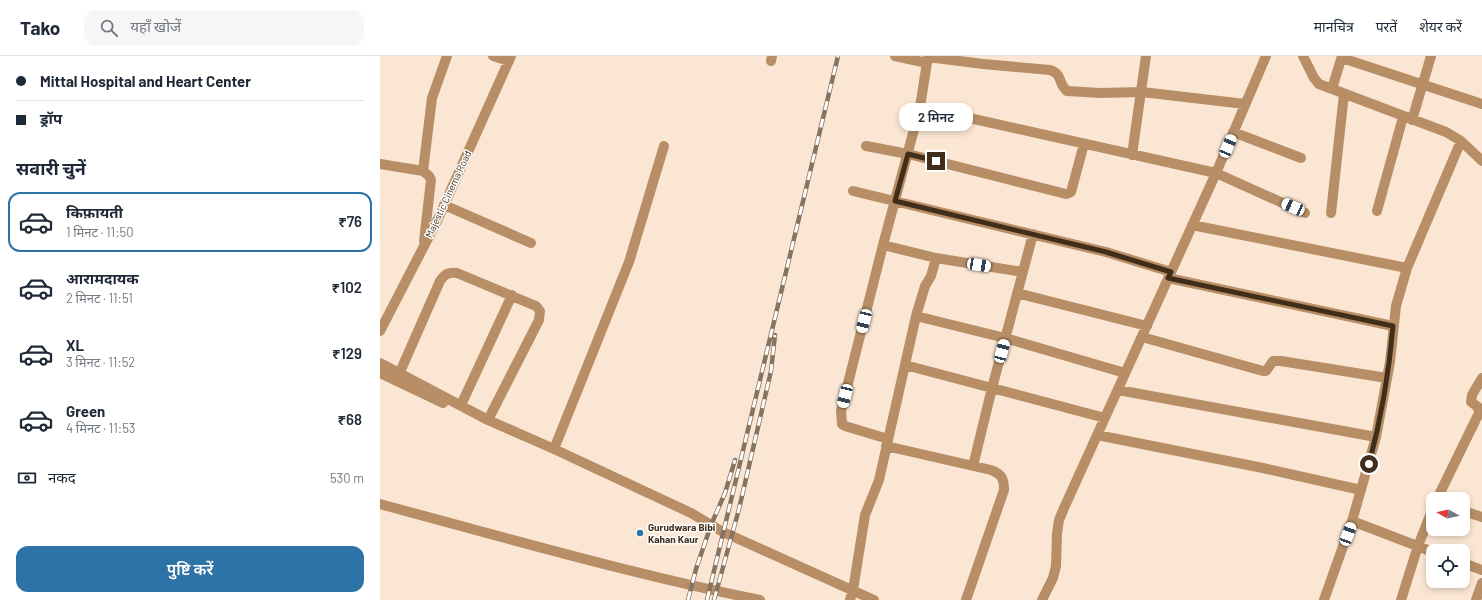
<!DOCTYPE html>
<html lang="hi">
<head>
<meta charset="utf-8">
<style>
	body { margin:0; font-family:Barlow,"Noto Sans Devanagari",sans-serif; background:#f6f6f7; color:#1f2937; height:100vh; display:flex; flex-direction:column; font-size:15px; white-space:nowrap }
	* { box-sizing:border-box; margin:0 }
	p { font-size:13px; color:#747a83 }
	.icon { flex:none; width:22px; height:22px; fill:none; stroke:currentColor; stroke-width:2; stroke-linecap:round; stroke-linejoin:round }
	.map { position:relative; flex:1; overflow:hidden }
	.details { display:flex; flex-direction:column; background:#fff; width:380px }
	.details>* { flex:none }
	.top-card { display:grid; align-content:center; height:88px; padding:0 16px; background:#fff }
	.needle { width:26px; rotate:278deg }
	.tools { position:absolute; left:1046px; top:436px; display:grid; gap:8px }
	.tools a { display:grid; place-items:center; width:44px; height:44px; border-radius:8px; background:#fff; box-shadow:0 2px 6px #0003; font-size:20px }
	.end { position:absolute; width:18px; height:18px; margin:-9px; border:5px solid #402e1b; background:#fff; box-shadow:0 0 0 2px #fff }
	.from { border-radius:50% }
	.bubble { position:absolute; height:28px; border-radius:12px; background:#fff; box-shadow:0 2px 6px #0003; font-size:13px; font-weight:600; line-height:28px; text-align:center }
	.car { position:absolute; width:12px; height:24px; margin:-12px -6px; border-radius:5px; box-shadow:0 0 3px 1px #0007; background:linear-gradient(#fff 24%,#345 0 40%,#fff 0 76%,#345 0 86%,#fff 0) }
	.top-card b { display:flex; align-items:center; gap:14px; height:38px; font-size:15px }
	.top-card b+b { border-top:1px solid #e0e1e3 }
	.top-card i { width:10px; height:10px; background:#1f2937 }
	ul { padding:0; list-style:none }
	li { display:flex; align-items:center; gap:12px; height:60px; margin:0 8px 6px; padding:0 8px; border:2px solid transparent; border-radius:12px }
	li div { flex:1 }
	li b { display:block; font-size:15px }
	li em { font-style:normal; font-weight:600 }
	li.selected { border-color:#2d73a8 }
	li>.icon { width:36px; height:36px; stroke-width:1.5 }
	h2 { padding:0 16px; font-size:18px; line-height:48px }
	.pay { display:flex; align-items:center; gap:10px; height:44px; padding:0 16px; font-size:15px }
	.pay p { margin-inline-start:auto }
	.primary-button { display:flex; gap:8px; margin-top:auto; padding:8px 16px }
	.primary-button a { flex:1; height:46px; border-radius:12px; background:#2d73a8; color:#fff; font-size:16px; font-weight:600; line-height:46px; text-align:center }
	header { display:flex; align-items:center; gap:24px; box-sizing:border-box; height:56px; padding:0 20px; background:#fff; border-bottom:1px solid #e0e1e3 }
	header strong { font-size:19px }
	nav { display:flex; gap:22px; margin-inline-start:auto; font-size:14px }
	.search { width:280px; height:36px; background:#f6f6f7; display:flex; align-items:center; gap:10px; box-sizing:border-box; padding:0 14px; border-radius:12px; color:#747a83; font-size:15px }
	main { display:flex; flex:1; min-height:0 }
	.map>svg:first-child { display:block }
	.lines { fill:none; stroke-linecap:round; stroke-linejoin:round }
	.minor { stroke:#b78e66; stroke-width:10 }
	.rail-casing { stroke:#867461; stroke-width:4.5 }
	.rail { stroke:#fff; stroke-width:3; stroke-dasharray:9; stroke-linecap:butt }
	.route { stroke:#402e1b; stroke-width:5 }
	.poi-dot { fill:#2d73a8; stroke:#fff; stroke-width:1.5 }
	.labels { text-anchor:middle; dominant-baseline:central; stroke-width:3; stroke-linejoin:round; paint-order:stroke }
	.street-label { font-size:10px; fill:#402e1b; stroke:#fff }
	.poi-label { font-size:10px; font-weight:bold; fill:#402e1b; stroke:#fff; text-anchor:start }
</style>
</head>
<body>
<header>
<strong>Tako</strong>
<div class="search"><svg class="icon" aria-label="search" viewBox="0 0 24 24"><circle cx="10" cy="10" r="6"/><path d="M15 15l6 6"/></svg>यहाँ खोजें</div>
<nav><a>मानचित्र</a><a>परतें</a><a>शेयर करें</a></nav>
</header>
<main>
<section class="details">
<div class="top-card">
<b><i class="from"></i>Mittal Hospital and Heart Center</b>
<b><i></i>ड्रॉप</b>
</div>
<h2>सवारी चुनें</h2>
<ul>
<li class="selected"><svg class="icon" aria-label="car" viewBox="0 0 24 24"><path d="M5 17H2v-5l4-1 3-4h7l3 4 3 1v5h-3M9 17h6M6 11h13"/><circle cx="7" cy="17" r="2"/><circle cx="17" cy="17" r="2"/></svg><div><b>किफ़ायती</b><p>1 मिनट · 11:50</p></div><em>₹76</em></li>
<li><svg class="icon" aria-label="car" viewBox="0 0 24 24"><path d="M5 17H2v-5l4-1 3-4h7l3 4 3 1v5h-3M9 17h6M6 11h13"/><circle cx="7" cy="17" r="2"/><circle cx="17" cy="17" r="2"/></svg><div><b>आरामदायक</b><p>2 मिनट · 11:51</p></div><em>₹102</em></li>
<li><svg class="icon" aria-label="car" viewBox="0 0 24 24"><path d="M5 17H2v-5l4-1 3-4h7l3 4 3 1v5h-3M9 17h6M6 11h13"/><circle cx="7" cy="17" r="2"/><circle cx="17" cy="17" r="2"/></svg><div><b>XL</b><p>3 मिनट · 11:52</p></div><em>₹129</em></li>
<li><svg class="icon" aria-label="car" viewBox="0 0 24 24"><path d="M5 17H2v-5l4-1 3-4h7l3 4 3 1v5h-3M9 17h6M6 11h13"/><circle cx="7" cy="17" r="2"/><circle cx="17" cy="17" r="2"/></svg><div><b>Green</b><p>4 मिनट · 11:53</p></div><em>₹68</em></li>
</ul>
<div class="pay"><svg class="icon" aria-label="cash" viewBox="0 0 24 24"><path d="M3 7h18v10H3z"/><circle cx="12" cy="12" r="2"/></svg>नकद<p>530 m</p></div>
<div class="primary-button"><a>पुष्टि करें</a></div>
</section>
<div class="map">
<svg width="1102" height="544" viewBox="0 0 1102 544">
	<rect width="100%" height="100%" fill="#fae6d3"/>
	<g class="lines">
		<path class="minor" d="M113,0L129,5
			M515,0L547,7
			M923,0L934,22L939,28L1066,76L1081,85L1102,105
			M548,1L603,8L670,14C684,19 677,27 687,35L720,37L762,36L865,48
			M962,2L1102,48
			M391,5L392,0
			M952,33L962,0
			M540,51L836,117L925,157
			M1032,64L1051,0
			M853,76L921,102
			M486,90L528,98L686,138L691,136L704,88
			M752,99L766,0
			M0,108L43,115L49,120L51,124L44,185
			M43,115L52,42L67,0
			M473,135L726,196L791,216
			M64,149L151,187
			M997,155L1023,61
			M951,157L964,38
			M812,169L1027,212
			M653,178L612,332L725,362
			M503,189L556,202L643,216
			M788,222L1013,270
			M637,237L767,270
			M536,260L625,282L745,317
			M0,275L57,165L131,0
			M762,281L883,315H886L893,305H901L1007,322
			M0,307L108,364L174,393L311,457L343,476L494,544
			M525,309L612,332L593,410
			M20,316L60,225C65,218 68,216 77,217L156,250L160,255L159,264L108,364
			M0,317L63,347
			M738,334L996,381
			M81,349L132,239
			M717,379L883,412L981,434
			M508,383L465,370L462,368L461,355L503,189L540,51L548,0
			M506,390L611,414C622,418 624,423 624,434L586,544
			M174,393L249,206L284,90
			M1057,443L1099,357L1098,351L1091,346L1092,339L1102,322
			M0,448C126,482 252,518 380,544
			M1083,455L1102,461
			M972,465L1053,496
			M1083,507L1102,514
			M470,544L473,534L485,459L499,424L536,260L545,230L551,220L556,202
			M662,544L673,522L676,510L677,478L679,464L684,452L836,117L886,0
			M944,544L972,465L996,381L1010,306L1016,250L1027,212L1081,85
			M1021,544L1038,490L1053,452
			M1096,544L1102,527"/>
		<g class="rail-casing">
			<path id="rail" d="M308,544L316,513L331,469L345,437L355,404
				M327,544L458,0
				M334,544L359,453L391,315L395,279"/>
		</g>
		<use href="#rail" class="rail"/>
	</g>
	<g class="lines">
		<path class="route" d="M556,105L528,98L515,145L726,196L791,216L788,222L1013,270C1009,317 1001,363 989,408"/>
	</g>
	<circle class="poi-dot" cx="260" cy="477" r="4"/>
	<g class="labels">
		<g class="street-label">
			<text transform="translate(68 138) rotate(-65)">Majestic Cinema Road</text>
		</g>
		<g class="poi-label">
			<text x="268" y="471">Gurudwara Bibi<tspan x="268" dy="12">Kahan Kaur</tspan></text>
		</g>
	</g>
</svg>
<div class="tools">
<a><svg class="needle" viewBox="-14 -14 28 28"><path d="M0-13l5 13h-10z" fill="#e53935"/><path d="M0 13l5-13h-10z" fill="#747a83"/></svg></a>
<a><svg class="icon" aria-label="locate" viewBox="0 0 24 24"><circle cx="12" cy="12" r="6"/><path d="M12 2v4M12 18v4M2 12h4M18 12h4"/></svg></a>
</div>
<i class="end from" style="left:989px;top:408px"></i>
<i class="end" style="left:556px;top:105px"></i>
<div class="bubble" style="left:519px;top:47px;width:74px">2 मिनट</div>
<i class="car" style="left:848px;top:90px;rotate:23deg"></i>
<i class="car" style="left:913px;top:151px;rotate:294deg"></i>
<i class="car" style="left:599px;top:209px;rotate:99deg"></i>
<i class="car" style="left:484px;top:265px;rotate:194deg"></i>
<i class="car" style="left:622px;top:295px;rotate:15deg"></i>
<i class="car" style="left:465px;top:340px;rotate:194deg"></i>
<i class="car" style="left:968px;top:478px;rotate:20deg"></i>
</div>
</main>
</body>
</html>
